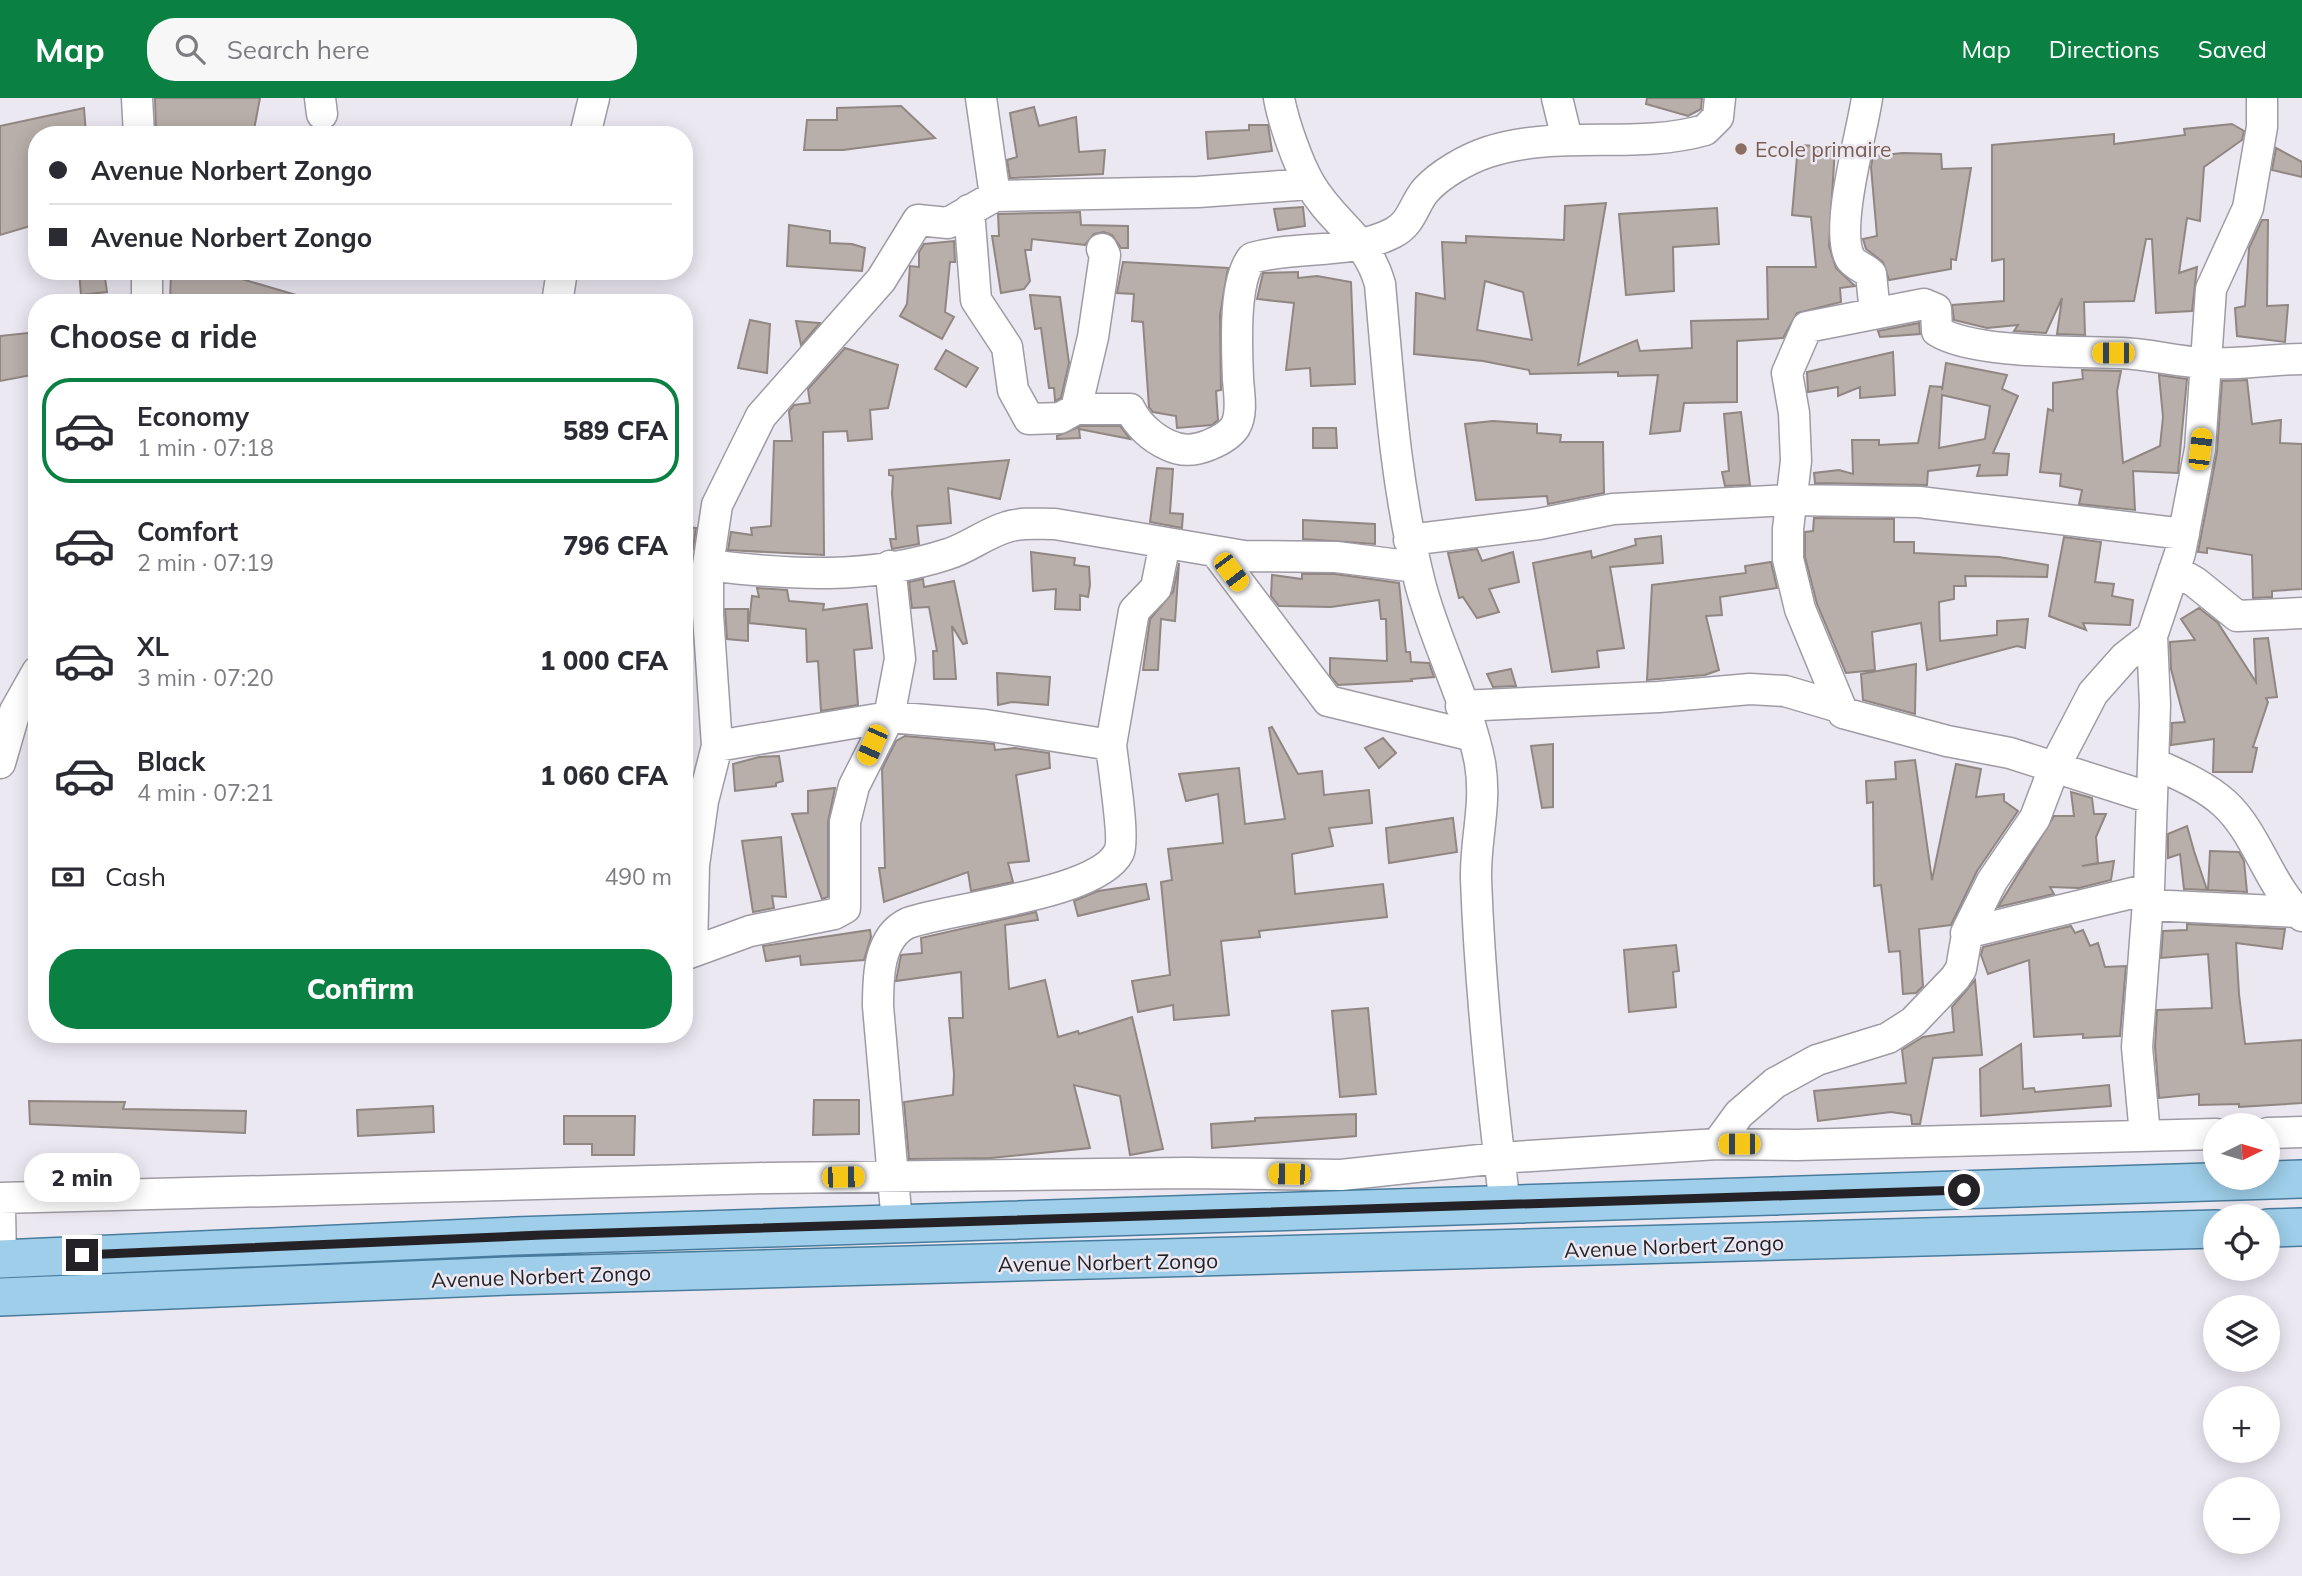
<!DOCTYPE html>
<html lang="en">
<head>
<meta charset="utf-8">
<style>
	body { margin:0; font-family:Mulish,sans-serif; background:#f7f7f7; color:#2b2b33; height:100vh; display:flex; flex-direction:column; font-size:26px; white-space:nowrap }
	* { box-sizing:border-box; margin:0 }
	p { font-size:23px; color:#7c7c81 }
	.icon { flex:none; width:38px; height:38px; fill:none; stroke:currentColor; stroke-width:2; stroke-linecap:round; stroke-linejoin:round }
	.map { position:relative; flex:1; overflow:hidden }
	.side { position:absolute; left:28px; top:196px; width:665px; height:749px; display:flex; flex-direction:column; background:#fff; border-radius:28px; box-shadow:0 4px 18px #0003 }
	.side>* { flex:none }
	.guide { position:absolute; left:28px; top:28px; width:665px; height:154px; border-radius:28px; box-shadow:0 4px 18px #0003; display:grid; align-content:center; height:154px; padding:0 21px; background:#fff }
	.needle { width:46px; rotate:85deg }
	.buttons { position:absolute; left:2203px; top:1015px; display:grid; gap:14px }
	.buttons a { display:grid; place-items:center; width:77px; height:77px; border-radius:50%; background:#fff; box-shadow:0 4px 18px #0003; font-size:35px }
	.end { position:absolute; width:32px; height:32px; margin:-16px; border:9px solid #242226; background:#fff; box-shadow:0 0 0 4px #fff }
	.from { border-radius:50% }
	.bubble { position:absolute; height:49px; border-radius:24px; background:#fff; box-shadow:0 4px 18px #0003; font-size:23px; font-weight:800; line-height:49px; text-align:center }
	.car { position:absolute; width:21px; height:42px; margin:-21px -10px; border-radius:9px; box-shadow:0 0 5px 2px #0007; background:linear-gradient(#f5c518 24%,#345 0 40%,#f5c518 0 76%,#345 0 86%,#f5c518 0) }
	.guide b { display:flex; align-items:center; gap:24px; height:66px; font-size:26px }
	.guide b+b { border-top:2px solid #e1e1e2 }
	.guide i { width:18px; height:18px; background:#2b2b33 }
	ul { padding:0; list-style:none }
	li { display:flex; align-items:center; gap:21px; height:105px; margin:0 14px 10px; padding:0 7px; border:4px solid transparent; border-radius:28px }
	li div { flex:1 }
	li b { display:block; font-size:26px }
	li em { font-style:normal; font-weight:800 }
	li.on { border-color:#0b8043 }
	li>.icon { width:63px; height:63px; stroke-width:1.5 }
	h2 { padding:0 21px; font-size:32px; line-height:84px }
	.pay { display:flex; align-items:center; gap:18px; height:77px; padding:0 21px; font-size:26px }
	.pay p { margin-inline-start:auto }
	.cta { display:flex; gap:14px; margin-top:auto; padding:14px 21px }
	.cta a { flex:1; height:80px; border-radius:28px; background:#0b8043; color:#fff; font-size:28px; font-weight:800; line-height:80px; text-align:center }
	header { display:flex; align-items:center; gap:42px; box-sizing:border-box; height:98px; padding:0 35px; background:#0b8043; color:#fff }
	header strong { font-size:33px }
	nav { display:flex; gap:38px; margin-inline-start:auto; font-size:24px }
	.search { width:490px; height:63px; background:#f7f7f7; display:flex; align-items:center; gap:18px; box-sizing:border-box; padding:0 24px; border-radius:28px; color:#7c7c81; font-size:26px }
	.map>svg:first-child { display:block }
	.building { fill:#b8aeaa; stroke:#908682; stroke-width:2; fill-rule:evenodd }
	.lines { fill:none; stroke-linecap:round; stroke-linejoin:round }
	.minor-casing { stroke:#9f9ba4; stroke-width:33 }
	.major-casing { stroke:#497c9c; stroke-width:40 }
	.minor { stroke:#fff; stroke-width:30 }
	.major { stroke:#9eceea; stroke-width:37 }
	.route { stroke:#242226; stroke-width:9 }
	.education-dot { fill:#8d6e63; stroke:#ece8f2; stroke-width:2.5 }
	.labels { text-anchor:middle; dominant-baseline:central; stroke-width:5; stroke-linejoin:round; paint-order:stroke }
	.education-label { font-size:21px; fill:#785e54; stroke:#ece8f2; text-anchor:start }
	.street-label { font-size:21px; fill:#242226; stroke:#ece8f2 }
</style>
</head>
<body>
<header>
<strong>Map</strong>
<div class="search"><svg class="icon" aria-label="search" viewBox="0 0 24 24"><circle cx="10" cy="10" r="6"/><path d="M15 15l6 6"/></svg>Search here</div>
<nav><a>Map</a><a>Directions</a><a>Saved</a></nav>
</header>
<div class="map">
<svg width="2302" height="1478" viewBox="0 0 2302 1478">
	<rect width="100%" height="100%" fill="#ece8f2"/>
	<path class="building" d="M155,0H260L253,37H156Z
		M1647,0H1702L1701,11L1688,18L1646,6Z
		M901,8L935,40L843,52H804L807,22H837V10Z
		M1034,9L1039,28L1076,19L1079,54L1105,52L1103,76L1010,80L1007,62L1017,59L1010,15Z
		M84,10L86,37H37V126L0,137V28Z
		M2232,26L2244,33L2242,42L2204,69L2200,123L2187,120L2179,175L2197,169L2192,213L2156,215L2152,141H2146L2134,203L2084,204L2085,237L2057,236L2062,200L2046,235L2014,233L2018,227L1987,230L1954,222L1952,207L2004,203V161L1992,163V47L2114,36V46L2185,37L2184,31Z
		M1249,27H1268L1272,53L1208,61L1206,34L1249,32Z
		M1798,47L1835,49L1829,148L1836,170L1855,188L1840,190L1841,204L1797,215L1783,240L1737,243V304L1684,305L1680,333L1650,336L1658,277L1618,278V274L1530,276L1529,272L1483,263L1414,256L1416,195L1445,201L1442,144L1466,145V138L1564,142L1565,108L1606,105L1578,267L1637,242L1640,253L1692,250L1691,223L1768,221L1767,169H1816L1811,119L1792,117ZM1485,183L1523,194L1532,242L1477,232Z
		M2276,50L2302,64V79L2272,72Z
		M1903,55L1941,56L1942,71L1971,70L1956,162L1951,161V171L1889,182L1883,164L1866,151L1863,141L1877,138L1871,69L1873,58Z
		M1303,109L1305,128L1278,132L1274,111Z
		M1717,110L1719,146L1673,149L1674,193L1626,197L1619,116Z
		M1080,114L1081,127L1128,128V150H1121L1112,137L1104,134L1094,136L1085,147L1032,141L1031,152H1025L1030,183L1024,191L1001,195L992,138H999L998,116Z
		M2262,122H2268L2267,208L2288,207L2285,244L2237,238L2235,210L2245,208L2249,150Z
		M789,127L830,133V145L852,146L865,150L862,173L787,168Z
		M954,143L955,164H950L945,214L954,219L942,241L900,218L907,206L910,168L919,169V154L924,146Z
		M1123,164L1228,170L1220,217L1221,292L1216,293L1218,322L1212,327L1177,330L1176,318L1153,314L1149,309L1143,224L1132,223L1134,196L1117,195Z
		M79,173H104L107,194L81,197Z
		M171,173H235V179L303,199L302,205H170Z
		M1298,174V180L1317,178L1351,184L1355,286L1311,288L1310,270L1286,272L1294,205L1257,201L1263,175Z
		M1030,197L1060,199L1069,265L1061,300L1055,303L1054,290H1049L1041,230L1035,231Z
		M750,222L770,226L767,275L738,270Z
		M796,223L820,225L801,247Z
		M1919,225L1920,236L1880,239L1878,233Z
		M37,234V276L0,283V238Z
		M845,250L898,267L888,310L870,312L872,341L848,343L847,333L823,334L824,457L728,452L731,434L752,437L751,430L771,428L774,343H792L789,313L794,307L810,305L808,291Z
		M946,252L978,270L966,289L935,271Z
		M1893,254L1895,297L1860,300V289L1838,298V289L1808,294L1807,274Z
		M1946,265L2007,277L2002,291L2018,298L1993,355L2009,356L2007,377L1977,378L1980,367L1928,373L1927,387L1815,385L1814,375L1839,372L1853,376L1852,342H1879V347L1918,345L1930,288L1942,289V292ZM1942,297L1990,308L1985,341L1939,350Z
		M2082,272L2121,273L2117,293L2123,365L2160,348L2163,319L2159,277L2187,281L2178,375L2133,373L2135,412L2079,406L2082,392L2060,388L2061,376L2040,374L2048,311L2053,313V285L2083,281Z
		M2247,282L2252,326L2281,322L2280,345L2302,346V491L2272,493V499L2253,500L2252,457L2207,450V455L2198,454L2217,354L2222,283Z
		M1741,314L1750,387L1725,388L1722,374L1729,373L1724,316Z
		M1493,323L1537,326V335L1561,337L1560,344H1603L1604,395L1548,406L1547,398L1476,402L1465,326Z
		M1081,328H1120L1130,341L1079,331L1080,340L1057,341V338Z
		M1313,330H1336L1337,350H1313Z
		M1009,362L1000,401L948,390L951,425L917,428L919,446L892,451L890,441H896L892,396L893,378L889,377V372Z
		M1157,370L1173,371L1170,415L1183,416L1182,430L1150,424Z
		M1814,420L1894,421V444H1914V455L1999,459L2048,467L2047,479L1965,478L1966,488H1954V501L1939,504L1940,543L1997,537V523L2028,521L2025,550L2017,548L1927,572L1921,525L1872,534L1875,572L1846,575L1817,506L1805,459V434L1813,433Z
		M1303,422L1375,426V446L1303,441Z
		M684,429L696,430L693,451L684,450Z
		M1661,438L1663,465L1610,469L1624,550L1597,553L1599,569L1552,574L1533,465L1591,453L1592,460L1636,447L1635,441Z
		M2064,439L2101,444L2095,484L2114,486L2112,498L2133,502L2130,527L2083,525L2086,532L2049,518Z
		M1477,451L1482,463L1513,454L1519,484L1489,491L1499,514L1477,520L1463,499L1459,500L1448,455Z
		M1031,454L1075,460L1074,467L1089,469L1090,487L1088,499L1080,497V512L1055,511L1056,491L1033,493Z
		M1771,464L1777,490L1720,499L1722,517L1706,518L1719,572L1705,577L1647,582L1652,487L1746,475L1745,468Z
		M1179,465L1175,523L1161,521L1158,572H1143L1150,521L1173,494Z
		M1302,476H1335L1399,485L1406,554H1410L1411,564L1429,565L1434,579L1411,581L1412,583L1338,587L1330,577V560L1387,563L1386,521H1381L1379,502L1331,509L1279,508L1271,498L1272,477L1302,481Z
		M923,481L924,489L954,483L967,545L963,546L952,528L956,581H934L933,553H937L929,509L912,510L909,484Z
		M757,490L787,492L789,503L824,506L823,512L867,506L872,550L854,552L858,607L821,613L818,563L807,564L806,531L749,525L752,498L759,499Z
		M2199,510L2218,525L2256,584L2254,541L2268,540L2277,599L2266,600L2268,604L2253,649L2257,650L2252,674H2213L2214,641L2171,647L2172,625L2185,624L2171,571L2170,544L2195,542L2181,521Z
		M725,511H748V543L727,541Z
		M1916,566L1915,616L1863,602L1861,576Z
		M1511,571L1516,588L1493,589L1487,576Z
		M997,575L1050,579L1048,607L1012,604L998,607Z
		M1272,629L1298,676L1322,673L1324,697L1369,692L1372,725L1329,730L1333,748L1292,756L1295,796L1383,786L1387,819L1259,833L1260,839L1221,843L1229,917L1174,922L1173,907L1138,914L1132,883L1170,877L1161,784L1172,782L1168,751L1223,745L1218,696L1186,703L1179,676L1239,670L1245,726L1285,721L1269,630Z
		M905,638L994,646L995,652L1015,650L1049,655L1050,670L1016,677L1029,763L1008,765L1013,784L971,793L968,774L884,804L879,770H885L882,671L896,643Z
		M1383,640L1396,655L1379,670L1365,650Z
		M1553,646V709L1542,710L1531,648Z
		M779,658L783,683L776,685V688L735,693L733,666L759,659Z
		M1915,662L1932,782L1956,666L1981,671L1976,699L2004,696V703L2018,713L1977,773L1951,827L1919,831L1923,888L1916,895L1903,896L1900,853L1889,854L1881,787L1874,788L1873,704L1867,705L1866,683L1896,681L1895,664Z
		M835,690L828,724V799L822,801L792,716L808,715V693Z
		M2071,694L2092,700L2094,716H2106L2096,739L2098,765L2082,768L2114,763L2111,782L2079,790L2050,789L2054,796L1998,809L2054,718H2074Z
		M1453,720L1457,754L1389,765L1386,730Z
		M2187,728L2194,753L2207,792L2184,791L2180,756L2168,760V736Z
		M781,739L786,799L772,798L774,810L753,814L742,743Z
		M2210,753L2239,754L2244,763L2247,794L2208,792Z
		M1146,786L1149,801L1078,818L1074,803L1098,793Z
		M1036,814L1038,822L1005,827L1009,891L1045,882L1058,939L1078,933L1079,936L1132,919L1163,1051L1130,1057L1120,998L1074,987L1090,1050L991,1060L909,1061L904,1004L953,997L954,976L949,920H963L961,874L896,883L901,857L922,855L921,840Z
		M2187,826L2285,831L2282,851L2236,845L2239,896L2245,946L2302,942V1005L2239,1009V1006L2199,1007V996L2159,1000L2155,949L2157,912L2212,910L2208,856L2161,860L2163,833L2187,832Z
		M2071,828L2075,835L2083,832L2090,848L2098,845L2105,869L2126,868L2120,938L2083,940V936L2034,939L2029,862L1988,876L1981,857L1983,849Z
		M870,832L871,839L864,862L801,867L800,858L766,863L763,848Z
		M1676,847L1679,873L1673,874L1676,909L1629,914L1624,852Z
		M1975,882L1982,957L1933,960L1920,1026H1912L1911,1017L1891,1014L1818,1023L1814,993L1906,985L1902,952L1923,939L1954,934L1952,909Z
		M1368,910L1376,996L1340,999L1332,913Z
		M2021,946L2023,991L2034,990L2035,994L2109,987L2111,1008L1981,1018L1980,971Z
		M814,1002H859V1036L813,1037Z
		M29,1003L125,1004L123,1011L246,1013L245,1035L30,1026Z
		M433,1008L434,1034L358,1038L357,1012Z
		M1356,1016V1038L1212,1050L1211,1026L1255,1023V1020Z
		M564,1018H635L634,1057H592V1046H564Z"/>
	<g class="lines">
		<g class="minor-casing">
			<path id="minor" d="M137,0L139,37
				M320,0L322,16
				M981,0L995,98
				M1279,0C1283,23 1298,66 1310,86C1333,126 1367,139 1380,186C1389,287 1395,386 1420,485C1435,544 1469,607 1480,665C1487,708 1475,740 1476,781C1480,890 1492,999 1505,1108
				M1557,0L1567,41
				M1867,0C1862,36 1834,130 1850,160C1854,167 1865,170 1871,176L1875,215
				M585,37L594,0
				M969,112L976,202L1007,249L1013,292L1029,321L1060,320L1076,311L1093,239L1105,157L1102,151
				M147,173V205
				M557,205L562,173
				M1076,311H1130C1137,326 1152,340 1168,347C1182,354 1195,353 1209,347C1219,343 1229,338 1235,329C1243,316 1239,296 1238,281C1237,250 1233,184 1252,160C1297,147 1350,157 1393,135C1412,125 1413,108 1425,93C1440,76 1467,61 1488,54C1559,31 1635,52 1705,32L1718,19L1720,0
				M1409,442L1539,426L1613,411L1792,402L1919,404L2184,436
				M1215,453L1328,603L1473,638
				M708,467C789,477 869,482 948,456C968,450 986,435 1007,429C1022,424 1039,426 1055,426L1244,458L1336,459L1416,469
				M2174,472L2195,484L2237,518L2302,515
				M1461,608L1659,599L1750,591L1785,593L1839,609
				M717,648L889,619L985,627L1111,647L1134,513L1156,490L1165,445
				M0,665L15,613L37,574
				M2153,665C2177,676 2204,687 2224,705C2258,736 2268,787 2302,818
				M2151,700L2010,655L1947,643L1843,615L1800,511L1788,461V431L1796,363L1794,315L1787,275L1807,229L1924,206L1936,211L1937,233C1972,256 2078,253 2121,255C2150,256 2177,264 2206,265C2239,267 2270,261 2302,261
				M2148,807L2298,814
				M1966,835L2149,791
				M692,853L694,767L703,703L717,648L708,517V467L717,407L761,318L881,182L918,122L948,125L995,98L1198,94L1310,86
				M684,857L750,833L834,816L845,810V724L854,688L889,619L900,561L890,468
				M2268,1035L2302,1034
				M2145,1037L2137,949L2149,791L2155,607L2152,538L2180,455L2200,351L2211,191L2248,110L2262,29V0
				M1717,1046L1739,1016L1775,985L1817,962L1888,940L1913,924L1955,880L1961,871L1968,831L1992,783L2035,720L2054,670L2093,595L2125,559L2152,538
				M0,1100L768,1080L1187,1075L1341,1077L1499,1060L1717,1046L1797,1047L2216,1036
				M0,1112L1,1161
				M897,1125L878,908C878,880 878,839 908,825C953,809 1098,797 1119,754C1125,741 1113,666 1111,647"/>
		</g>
		<g class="major-casing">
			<path id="major" d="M2268,1130L2302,1129
				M0,1161L515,1138L2302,1081
				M0,1199L508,1178L2216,1131"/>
		</g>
		<use href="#minor" class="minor"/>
		<use href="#major" class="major"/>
	</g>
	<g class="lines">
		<path class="route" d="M82,1157L542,1137L1964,1092"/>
	</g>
	<circle class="education-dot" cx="1741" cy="51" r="7"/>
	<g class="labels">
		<g class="education-label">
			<text x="1755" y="51">Ecole primaire</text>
		</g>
		<g class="street-label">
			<text transform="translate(1674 1148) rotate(-2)">Avenue Norbert Zongo</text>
			<text transform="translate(1108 1164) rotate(-1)">Avenue Norbert Zongo</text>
			<text transform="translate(541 1178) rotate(-2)">Avenue Norbert Zongo</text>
		</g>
	</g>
</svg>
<div class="buttons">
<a><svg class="needle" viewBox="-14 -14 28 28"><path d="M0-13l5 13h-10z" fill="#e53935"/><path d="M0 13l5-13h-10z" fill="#7c7c81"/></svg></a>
<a><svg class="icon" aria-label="locate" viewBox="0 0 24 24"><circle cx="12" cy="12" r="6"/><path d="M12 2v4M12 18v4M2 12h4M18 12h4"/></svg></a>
<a><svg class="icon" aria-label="layers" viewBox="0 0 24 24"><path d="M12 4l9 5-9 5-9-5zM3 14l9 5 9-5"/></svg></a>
<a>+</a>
<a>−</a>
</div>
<i class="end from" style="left:1964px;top:1092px"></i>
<i class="end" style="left:82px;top:1157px"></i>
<div class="bubble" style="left:24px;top:1055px;width:116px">2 min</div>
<i class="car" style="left:2113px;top:255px;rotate:270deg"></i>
<i class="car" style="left:2200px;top:351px;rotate:7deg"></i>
<i class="car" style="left:1231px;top:474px;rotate:143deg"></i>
<i class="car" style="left:872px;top:647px;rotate:204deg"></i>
<i class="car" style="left:1739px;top:1046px;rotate:270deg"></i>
<i class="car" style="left:1289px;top:1076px;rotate:271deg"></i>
<i class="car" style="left:843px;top:1079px;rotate:89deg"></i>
<div class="guide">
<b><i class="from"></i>Avenue Norbert Zongo</b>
<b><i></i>Avenue Norbert Zongo</b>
</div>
<section class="side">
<h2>Choose a ride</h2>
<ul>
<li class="on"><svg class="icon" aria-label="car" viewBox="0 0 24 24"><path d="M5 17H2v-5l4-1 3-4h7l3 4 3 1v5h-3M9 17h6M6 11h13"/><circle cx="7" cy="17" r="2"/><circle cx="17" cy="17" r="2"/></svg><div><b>Economy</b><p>1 min · 07:18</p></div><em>589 CFA</em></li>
<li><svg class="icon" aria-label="car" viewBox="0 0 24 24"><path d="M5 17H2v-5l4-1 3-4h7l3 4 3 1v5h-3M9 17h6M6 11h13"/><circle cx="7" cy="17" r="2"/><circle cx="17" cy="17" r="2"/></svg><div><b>Comfort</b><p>2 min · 07:19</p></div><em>796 CFA</em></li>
<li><svg class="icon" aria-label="car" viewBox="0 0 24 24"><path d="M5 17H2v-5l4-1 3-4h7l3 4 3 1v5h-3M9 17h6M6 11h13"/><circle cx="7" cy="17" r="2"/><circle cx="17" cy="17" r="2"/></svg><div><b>XL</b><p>3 min · 07:20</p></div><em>1 000 CFA</em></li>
<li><svg class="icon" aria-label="car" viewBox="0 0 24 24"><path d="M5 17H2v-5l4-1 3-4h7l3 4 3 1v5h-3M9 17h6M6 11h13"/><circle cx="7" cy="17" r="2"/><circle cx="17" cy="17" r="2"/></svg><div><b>Black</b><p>4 min · 07:21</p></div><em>1 060 CFA</em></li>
</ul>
<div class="pay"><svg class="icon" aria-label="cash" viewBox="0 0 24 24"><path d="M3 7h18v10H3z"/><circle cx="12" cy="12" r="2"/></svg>Cash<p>490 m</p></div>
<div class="cta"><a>Confirm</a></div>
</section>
</div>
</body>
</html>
